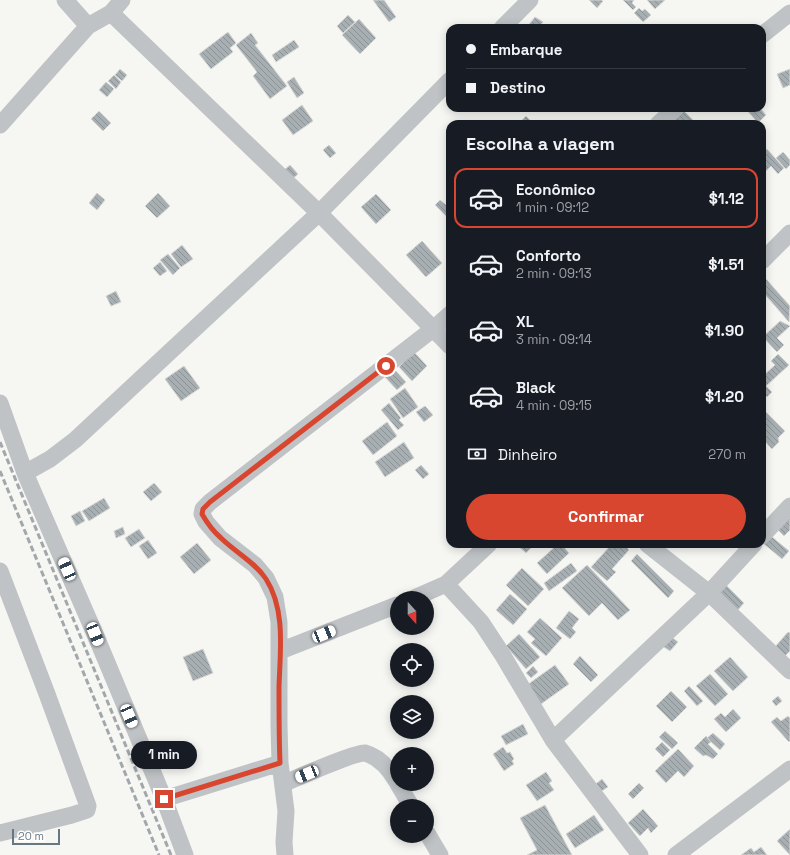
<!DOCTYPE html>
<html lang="pt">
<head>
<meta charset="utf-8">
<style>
	body { margin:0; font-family:"Space Grotesk",sans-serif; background:#242831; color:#f1f3f6; height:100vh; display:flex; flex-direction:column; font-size:15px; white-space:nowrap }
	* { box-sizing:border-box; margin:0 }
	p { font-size:13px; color:#9ea1a6 }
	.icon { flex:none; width:22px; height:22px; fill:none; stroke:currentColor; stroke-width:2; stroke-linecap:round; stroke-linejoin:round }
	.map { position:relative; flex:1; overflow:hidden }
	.drawer { position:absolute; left:446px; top:120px; width:320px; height:428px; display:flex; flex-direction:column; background:#171b24; border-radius:12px; box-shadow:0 2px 10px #0003 }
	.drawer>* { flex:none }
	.banner { position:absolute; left:446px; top:24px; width:320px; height:88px; border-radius:12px; box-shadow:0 2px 10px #0003; display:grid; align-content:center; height:88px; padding:0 20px; background:#171b24 }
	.needle { width:26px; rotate:159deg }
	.fabs { position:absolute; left:390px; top:591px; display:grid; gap:8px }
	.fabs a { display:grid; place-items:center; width:44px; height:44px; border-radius:50%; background:#171b24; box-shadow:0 2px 10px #0003; font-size:20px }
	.scale { position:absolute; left:12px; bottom:10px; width:48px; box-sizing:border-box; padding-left:4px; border:2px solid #677882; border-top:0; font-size:11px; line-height:14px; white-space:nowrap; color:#677882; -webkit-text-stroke:3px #fff; paint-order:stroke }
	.end { position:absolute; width:18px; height:18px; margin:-9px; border:5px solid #d94630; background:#fff; box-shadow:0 0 0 2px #fff }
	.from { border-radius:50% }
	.bubble { position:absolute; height:28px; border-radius:14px; background:#171b24; box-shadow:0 2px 10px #0003; font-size:13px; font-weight:600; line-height:28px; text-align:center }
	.car { position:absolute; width:12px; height:24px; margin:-12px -6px; border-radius:5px; box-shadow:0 0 3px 1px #0007; background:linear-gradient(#fff 24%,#345 0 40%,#fff 0 76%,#345 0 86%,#fff 0) }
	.banner b { display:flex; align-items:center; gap:14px; height:38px; font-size:15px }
	.banner b+b { border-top:1px solid #363941 }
	.banner i { width:10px; height:10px; background:#f1f3f6 }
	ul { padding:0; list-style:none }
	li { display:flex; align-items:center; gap:12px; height:60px; margin:0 8px 6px; padding:0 12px; border:2px solid transparent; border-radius:12px }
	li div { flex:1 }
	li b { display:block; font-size:15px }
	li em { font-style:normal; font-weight:600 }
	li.on { border-color:#d94630 }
	li>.icon { width:36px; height:36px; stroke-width:1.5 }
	h2 { padding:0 20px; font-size:18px; line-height:48px }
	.pay { display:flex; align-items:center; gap:10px; height:44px; padding:0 20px; font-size:15px }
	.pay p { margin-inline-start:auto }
	.action { display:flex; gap:8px; margin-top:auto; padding:8px 20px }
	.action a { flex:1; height:46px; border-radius:24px; background:#d94630; color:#fff; font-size:16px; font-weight:600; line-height:46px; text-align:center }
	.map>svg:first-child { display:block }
	.building { fill:url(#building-back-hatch); stroke:#d7d7d5 }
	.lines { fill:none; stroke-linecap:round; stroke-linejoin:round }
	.minor { stroke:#bfc3c6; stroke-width:17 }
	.rail { stroke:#a1a7ab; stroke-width:3; stroke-dasharray:6 3; stroke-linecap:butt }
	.route { stroke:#d94630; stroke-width:5 }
</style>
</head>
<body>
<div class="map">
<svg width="790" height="855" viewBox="0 0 790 855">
	<defs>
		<pattern id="building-back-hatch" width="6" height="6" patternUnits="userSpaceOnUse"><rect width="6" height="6" fill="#a7afb3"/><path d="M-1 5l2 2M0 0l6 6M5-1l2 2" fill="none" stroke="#8c9397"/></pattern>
	</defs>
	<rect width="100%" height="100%" fill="#f6f6f3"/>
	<path class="building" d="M373,0H384L396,17L389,22Z
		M589,0H601L603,1L597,8Z
		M623,0H634L632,3L636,7L633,10Z
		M647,0H665L655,9Z
		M639,8L642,11L645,9L651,15L643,22L634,13Z
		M348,15L355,22L343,33L337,26Z
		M535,17L543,22L538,28H528L527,27Z
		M359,19L376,38L360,54L342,35Z
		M228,32L236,43L230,48L233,52L211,69L199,54Z
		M251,33L258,43L255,45L287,86L270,99L253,76L257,72L236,45Z
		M294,40L299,47L276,62L272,55Z
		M120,69L127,75L122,81L115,75Z
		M790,69V85L783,88L777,74Z
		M114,75L121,82L116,89L108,81Z
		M294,77L304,93L297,98L287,82Z
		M106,82L114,89L107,97L99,90Z
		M302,105L313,121L293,135L282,120Z
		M745,108H760L766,115L758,123Z
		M682,109L697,124H680L673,117Z
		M99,111L111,123L103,131L91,119Z
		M526,116L534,124H518Z
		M329,145L336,153L330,158L323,150Z
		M767,149L784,168L778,174L771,166L762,175V153Z
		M783,152L790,160V165L786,169L776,158Z
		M290,165L298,174L291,180L283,171Z
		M97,193L105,200L97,210L89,203Z
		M158,193L170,206L157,218L145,206Z
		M376,194L391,210L376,224L361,207Z
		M440,200L446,205L450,201V214L447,217L435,205Z
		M422,241L442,263L426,277L406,255Z
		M182,245L193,259L181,267L171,254Z
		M168,254L180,268L173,275L160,260Z
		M160,262L167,271L160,276L153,268Z
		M766,279L790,306L789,322L762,291V283Z
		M116,291L121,302L111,306L106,296Z
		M780,321L790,326L777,338L784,345L777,352L763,337Z
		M414,352L427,366L412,381L399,367Z
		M778,354L789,365L766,386L772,392L767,397L762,392V377L775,365L771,361Z
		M184,366L200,388L181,401L165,379Z
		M393,368L406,382L397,390L384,376Z
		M405,388L418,407L403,418L390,399Z
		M389,403L401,418L399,420L404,425L398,430L381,410Z
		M425,406L433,415L424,422L416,412Z
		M762,408L785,431L778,438L779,442L772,449L762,438Z
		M387,422L397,436L373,455L362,441Z
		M404,442L414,458L385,477L375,462Z
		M421,465L429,474L423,479L415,470Z
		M154,483L162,492L151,501L143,492Z
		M104,498L110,508L89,521L82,511Z
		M80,511L85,521L76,526L71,516Z
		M790,517V530L784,536L778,530Z
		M123,527L125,534L116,538L114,531Z
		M139,529L145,538L131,547L125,538Z
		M771,536L789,551L782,559L764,544Z
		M148,540L157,553L148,559L139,546Z
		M197,543L211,560L194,574L180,557Z
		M516,544H533L534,545L526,553Z
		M558,544H561L569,553L547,574L537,563Z
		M612,544H623L629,550L612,569L616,572L607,581L591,567Z
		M637,554L674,591L668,598L631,561Z
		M571,563L577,571L549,591L544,583Z
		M587,565L630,610L618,620L602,603L589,616L562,588Z
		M522,568L544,589L528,606L506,585Z
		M724,583L744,603L736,612L716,592Z
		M510,594L527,609L513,625L496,610Z
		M569,611L579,619L572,628L576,632L570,639L556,628Z
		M540,618L562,638L546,656L531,643L535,639L527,632Z
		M788,632L790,633V651L784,657L774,648Z
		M519,634L540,657L526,669L506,646Z
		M669,635L678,642L670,651L661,645Z
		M203,649L213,673L193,681L183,657Z
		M580,656L598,675L591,682L573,664Z
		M730,657L748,677L733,691L714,671Z
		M555,665L569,684L541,704L527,685Z
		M533,666L538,672L531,678L526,673Z
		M710,674L728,694L715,706L696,686Z
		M689,686L703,701L697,706L684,691Z
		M671,691L687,707L672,722L656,706Z
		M778,696L782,701L776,706L772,701Z
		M733,709L741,718L726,732L714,719L721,713L725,717Z
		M788,716L790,718V741L789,742L771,722L777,717L781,721Z
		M523,724L528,734L506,745L501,736Z
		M665,731L678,743L672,749L659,737Z
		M713,733L725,744L720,750L707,738Z
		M706,736L711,742L708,744L718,754L713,759L706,755L703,756L694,748Z
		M662,742L670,750L663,757L655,749Z
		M503,747L507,753L510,752L514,759L512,761L514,764L504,771L493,754Z
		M678,749L694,766L684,777L678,771L666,783L655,771Z
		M546,772L552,781L549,783L554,790L537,801L526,785Z
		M602,779L608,787L597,794L592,787Z
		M639,783L644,788L633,799L628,794Z
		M545,805L572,855H527L537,850L520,818Z
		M643,809L658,826L651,833L648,828L640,836L628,823Z
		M594,815L604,830L575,848L566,834Z
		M790,829V855L777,841Z
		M761,847L767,855H741L751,848L754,852Z"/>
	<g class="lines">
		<path class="minor" d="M65,0L88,26
			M111,13L319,213L450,346
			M502,28L530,0
			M762,35L790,13
			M658,124L676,108
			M0,125L88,26L111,13L122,0
			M762,261L790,233
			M0,403L25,473L95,634L164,799L185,855
			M25,473L50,459L75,440L319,213L450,80
			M762,536L790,506
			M647,544L709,593L790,671
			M0,571L47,694L88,806L87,810L72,815L0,833
			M446,584L481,622L502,654L553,740L640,855
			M414,598L446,584L489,544
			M280,651L397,605
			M553,740L709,593L754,544
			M283,784C296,778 356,752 365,753C380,757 390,770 397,782
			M398,784L411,806
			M164,799L280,763
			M427,833L440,855
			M285,855L284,842L286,811L280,763L279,725V622L275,597L266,578L255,565L220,538L206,522L202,514L203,509L210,502L433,329L450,314
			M676,855L790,769"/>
		<path class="rail" d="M0,442L171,855
			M0,471L159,855"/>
	</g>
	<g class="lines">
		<path class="route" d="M164,799L280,763C279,738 279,712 279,687C280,652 286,610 266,579C255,562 235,552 221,538C213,531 207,523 202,514L203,509L210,502L386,366"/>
	</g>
</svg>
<div class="fabs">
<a><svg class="needle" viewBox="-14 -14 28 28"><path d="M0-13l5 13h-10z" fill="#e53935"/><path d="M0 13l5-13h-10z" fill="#9ea1a6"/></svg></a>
<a><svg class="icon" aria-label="locate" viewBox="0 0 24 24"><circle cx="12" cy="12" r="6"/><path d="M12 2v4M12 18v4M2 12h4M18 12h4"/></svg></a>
<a><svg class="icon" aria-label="layers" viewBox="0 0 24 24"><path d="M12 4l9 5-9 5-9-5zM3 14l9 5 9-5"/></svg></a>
<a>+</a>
<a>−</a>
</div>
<div class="scale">20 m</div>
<i class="end from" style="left:386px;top:366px"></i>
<i class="end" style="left:164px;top:799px"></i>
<div class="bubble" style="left:131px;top:741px;width:66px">1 min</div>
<i class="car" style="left:67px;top:569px;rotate:336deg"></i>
<i class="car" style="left:95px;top:634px;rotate:158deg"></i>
<i class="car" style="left:324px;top:634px;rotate:68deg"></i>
<i class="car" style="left:129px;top:716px;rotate:157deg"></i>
<i class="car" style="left:307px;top:774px;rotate:248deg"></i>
<div class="banner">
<b><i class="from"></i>Embarque</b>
<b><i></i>Destino</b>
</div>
<section class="drawer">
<h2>Escolha a viagem</h2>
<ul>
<li class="on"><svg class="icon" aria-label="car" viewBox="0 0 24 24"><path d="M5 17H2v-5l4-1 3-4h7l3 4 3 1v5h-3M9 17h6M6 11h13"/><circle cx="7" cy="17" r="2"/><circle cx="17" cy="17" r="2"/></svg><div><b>Econômico</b><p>1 min · 09:12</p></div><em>$1.12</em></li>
<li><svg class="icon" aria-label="car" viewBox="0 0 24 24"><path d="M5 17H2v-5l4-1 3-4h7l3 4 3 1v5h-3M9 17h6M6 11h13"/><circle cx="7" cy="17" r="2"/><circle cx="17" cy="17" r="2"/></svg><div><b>Conforto</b><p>2 min · 09:13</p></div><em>$1.51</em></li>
<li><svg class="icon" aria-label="car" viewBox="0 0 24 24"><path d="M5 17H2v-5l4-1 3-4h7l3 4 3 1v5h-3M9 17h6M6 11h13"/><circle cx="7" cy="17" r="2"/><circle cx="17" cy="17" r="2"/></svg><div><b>XL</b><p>3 min · 09:14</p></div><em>$1.90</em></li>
<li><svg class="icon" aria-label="car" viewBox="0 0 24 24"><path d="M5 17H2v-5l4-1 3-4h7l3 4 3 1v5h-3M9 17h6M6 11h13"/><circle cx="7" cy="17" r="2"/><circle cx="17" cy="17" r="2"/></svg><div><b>Black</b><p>4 min · 09:15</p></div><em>$1.20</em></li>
</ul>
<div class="pay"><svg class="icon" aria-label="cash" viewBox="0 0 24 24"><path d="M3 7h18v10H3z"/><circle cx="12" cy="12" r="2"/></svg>Dinheiro<p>270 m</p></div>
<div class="action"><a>Confirmar</a></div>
</section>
</div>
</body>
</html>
